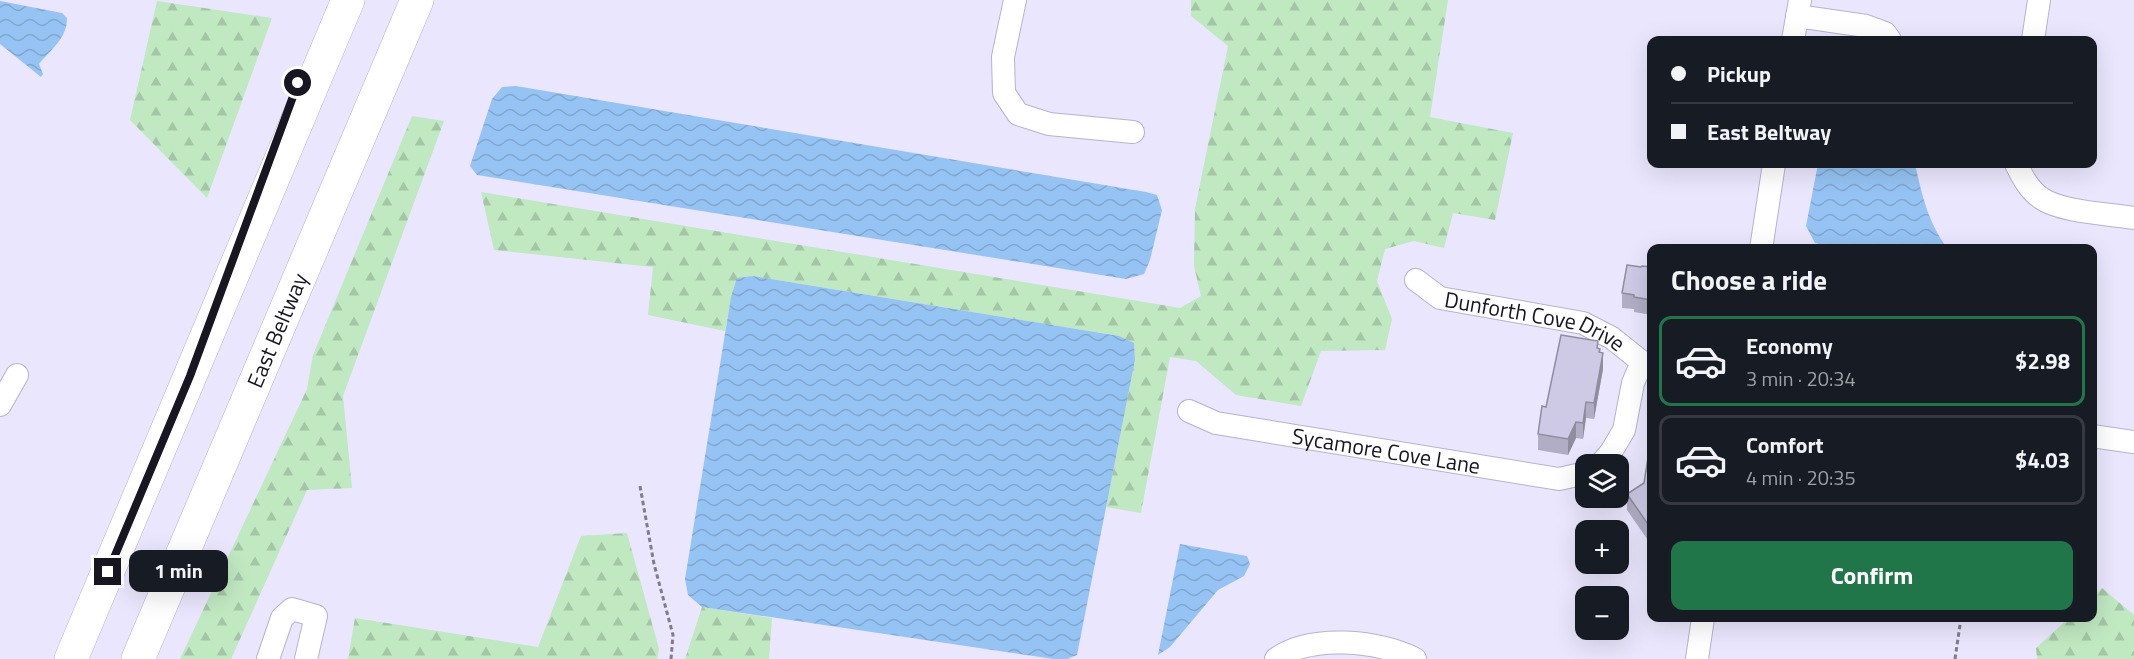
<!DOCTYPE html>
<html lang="en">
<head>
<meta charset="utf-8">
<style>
	body { margin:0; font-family:"Titillium Web",sans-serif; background:#242831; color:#f1f3f6; height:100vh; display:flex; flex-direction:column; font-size:22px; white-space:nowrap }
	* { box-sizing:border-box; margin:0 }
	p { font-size:20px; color:#9ea1a6 }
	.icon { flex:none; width:33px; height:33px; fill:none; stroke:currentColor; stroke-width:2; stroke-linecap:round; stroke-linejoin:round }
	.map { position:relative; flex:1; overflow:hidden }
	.side { position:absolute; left:1647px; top:244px; width:450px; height:378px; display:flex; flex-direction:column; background:#171b24; border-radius:12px; box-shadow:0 6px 24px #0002 }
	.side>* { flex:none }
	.top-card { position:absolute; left:1647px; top:36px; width:450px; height:132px; border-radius:12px; box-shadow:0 6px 24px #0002; display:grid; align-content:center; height:132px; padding:0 24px; background:#171b24 }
	.buttons { position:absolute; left:1575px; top:454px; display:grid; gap:12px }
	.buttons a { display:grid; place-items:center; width:54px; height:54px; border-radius:12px; background:#171b24; box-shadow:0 6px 24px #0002; font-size:30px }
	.end { position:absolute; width:27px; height:27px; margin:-14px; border:8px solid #181620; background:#fff; box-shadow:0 0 0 3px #fff }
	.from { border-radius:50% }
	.bubble { position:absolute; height:42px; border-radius:12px; background:#171b24; box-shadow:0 6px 24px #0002; font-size:20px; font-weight:700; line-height:42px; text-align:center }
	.top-card b { display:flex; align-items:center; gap:21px; height:57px; font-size:22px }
	.top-card b+b { border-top:2px solid #363941 }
	.top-card i { width:15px; height:15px; background:#f1f3f6 }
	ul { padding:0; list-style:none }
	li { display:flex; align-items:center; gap:18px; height:90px; margin:0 12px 9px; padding:0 12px; border:3px solid #363941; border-radius:12px }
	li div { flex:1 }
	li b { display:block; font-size:22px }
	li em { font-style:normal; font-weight:700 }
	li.current { border-color:#217649 }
	li>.icon { width:54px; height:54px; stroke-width:1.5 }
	h2 { padding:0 24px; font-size:27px; line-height:72px }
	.button { display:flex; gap:12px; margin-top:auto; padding:12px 24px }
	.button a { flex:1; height:69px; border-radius:12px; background:#217649; color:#fff; font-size:24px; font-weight:700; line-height:69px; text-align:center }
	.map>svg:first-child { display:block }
	.forest { fill:url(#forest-firs) }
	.water { fill:url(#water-waves) }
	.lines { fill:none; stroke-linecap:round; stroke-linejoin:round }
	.minor-casing { stroke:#b7b2cd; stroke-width:24 }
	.highway-casing { stroke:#b7b2cd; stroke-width:34 }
	.path { stroke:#7f7c8c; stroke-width:3; stroke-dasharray:4.5 3; stroke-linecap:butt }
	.minor { stroke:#fff; stroke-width:22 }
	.highway { stroke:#fff; stroke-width:33 }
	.wall { fill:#b1adc5 }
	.shaded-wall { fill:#908da0 }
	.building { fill:#cec9e5; stroke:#908da0; stroke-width:1.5 }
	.route { stroke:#181620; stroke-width:8 }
	.labels { text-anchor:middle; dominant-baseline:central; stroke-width:4.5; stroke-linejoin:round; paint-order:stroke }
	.street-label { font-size:22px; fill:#181620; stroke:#f7f6fc }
</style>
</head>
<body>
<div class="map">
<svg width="2134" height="659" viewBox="0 0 2134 659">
	<defs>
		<pattern id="forest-firs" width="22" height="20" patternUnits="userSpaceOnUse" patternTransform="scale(1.5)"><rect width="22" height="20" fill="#c0e8c1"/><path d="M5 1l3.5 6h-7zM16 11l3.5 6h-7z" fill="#a4c6a6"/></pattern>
		<pattern id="water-waves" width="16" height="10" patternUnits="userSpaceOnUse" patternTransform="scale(1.5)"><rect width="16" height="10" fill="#95c3f3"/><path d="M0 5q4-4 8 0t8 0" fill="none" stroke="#80a7d0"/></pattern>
	</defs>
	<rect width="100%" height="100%" fill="#eae6fd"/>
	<path class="forest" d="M1191,0H1448L1430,117L1513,133L1495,220L1453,213L1444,248L1414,241L1385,249L1377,281L1392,319L1385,350L1321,351L1301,406L1236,395L1196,361L1170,357L1141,513L1106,507L1135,360L1134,343L1119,336L753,276L731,297L725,331L648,315L653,267L494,250L481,192L1180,308L1201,296L1194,266L1195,209L1228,46L1191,16Z
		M157,1L272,18L207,198L130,120Z
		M412,116L444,121L343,396L352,488L307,490L231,659H180L307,389L313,355Z
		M627,533L659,649L657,659H348L355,618L538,647L581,536Z
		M2102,588L2134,615V659H2037L2036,648L2069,618H2092L2093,597Z
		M702,607L772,618L769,659H685Z"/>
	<path class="water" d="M0,1L62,13L67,18C67,39 51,49 39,64L43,74L41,77L0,44Z
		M516,86L1146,192L1157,195L1162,210L1150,260L1144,274L1126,279L477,175L470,166L492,99L502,87Z
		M1818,164H1915C1922,195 1928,223 1948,249H1837L1815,243L1806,226Z
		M753,276L1119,336L1134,343L1135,360L1077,655L1067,659H1054L702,607L688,595L685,579L731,297L737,278Z
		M1180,544L1247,556L1250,564L1244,576L1218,590L1170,647L1158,655Z"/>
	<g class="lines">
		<g class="minor-casing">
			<g id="minor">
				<path d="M1015,0L1003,57L1004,93L1018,114L1049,124L1133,132"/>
				<path d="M1797,16L1866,26L1885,33L1890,40"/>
				<path d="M1793,40L1800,0"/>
				<path d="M2033,40L2039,0"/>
				<path d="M2016,164C2022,176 2029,190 2041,198C2060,212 2110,214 2134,218"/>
				<path d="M1761,249L1774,164"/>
				<path id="s1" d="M1416,280L1440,298L1583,323L1612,338L1642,362L1652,363"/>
				<path d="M0,405L17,375"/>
				<path id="s2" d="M1189,411L1216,423L1559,479L1586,473"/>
				<path d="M2092,436L2134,442"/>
				<path d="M1600,465L1611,452L1624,430L1633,383L1642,362"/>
				<path d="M268,659L282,618L292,609L316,616L306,659"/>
				<path d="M1276,659C1310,634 1379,640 1415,659"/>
				<path d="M1697,659L1703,618"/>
			</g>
		</g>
		<g class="highway-casing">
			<g id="highway">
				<path d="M71,659L348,0"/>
				<path id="s3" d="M138,659L417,0"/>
			</g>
		</g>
		<path class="path" d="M640,486L654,564L673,635L671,659
			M1955,659L1961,618"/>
		<use href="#minor" class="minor"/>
		<use href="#highway" class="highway"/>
	</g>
	<path class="wall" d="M1641,267H1652V315L1634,312V309L1622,308V293Z
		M1598,348L1603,369L1594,419L1586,418L1583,439L1576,438L1568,455L1538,450V434L1546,407Z
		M1652,432V546L1627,510V494L1644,483Z"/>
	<path class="shaded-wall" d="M1603,353V369L1594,419V403Z
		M1586,402V418L1583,439V423Z
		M1576,422V438L1568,455V439Z"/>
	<path class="building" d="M1627,265L1641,267L1642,266L1652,267V300L1634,297V295L1622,293Z
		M1561,335L1598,341L1597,348L1600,349L1599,352L1603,353L1594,403L1586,402L1583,423L1576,422L1568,439L1538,434L1542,406L1546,407Z
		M1652,432V472L1647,471L1652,477V530L1627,494L1644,483Z"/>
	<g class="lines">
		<path class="route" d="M108,572L190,376L298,83"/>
	</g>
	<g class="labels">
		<g class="street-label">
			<text stroke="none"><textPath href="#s1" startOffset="128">Dunforth Cove Drive</textPath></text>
			<text stroke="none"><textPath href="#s3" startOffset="357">East Beltway</textPath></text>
			<text stroke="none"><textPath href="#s2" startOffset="202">Sycamore Cove Lane</textPath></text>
		</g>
	</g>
</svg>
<div class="buttons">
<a><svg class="icon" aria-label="layers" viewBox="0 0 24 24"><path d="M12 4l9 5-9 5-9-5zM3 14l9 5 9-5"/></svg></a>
<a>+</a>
<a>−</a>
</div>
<i class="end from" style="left:298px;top:83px"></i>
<i class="end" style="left:108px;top:572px"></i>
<div class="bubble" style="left:129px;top:550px;width:99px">1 min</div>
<div class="top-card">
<b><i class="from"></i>Pickup</b>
<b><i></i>East Beltway</b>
</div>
<section class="side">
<h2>Choose a ride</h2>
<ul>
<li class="current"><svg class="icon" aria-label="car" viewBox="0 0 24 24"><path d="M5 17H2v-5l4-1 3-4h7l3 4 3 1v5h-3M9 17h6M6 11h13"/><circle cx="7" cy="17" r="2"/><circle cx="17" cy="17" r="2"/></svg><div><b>Economy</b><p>3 min · 20:34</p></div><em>$2.98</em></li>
<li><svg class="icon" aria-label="car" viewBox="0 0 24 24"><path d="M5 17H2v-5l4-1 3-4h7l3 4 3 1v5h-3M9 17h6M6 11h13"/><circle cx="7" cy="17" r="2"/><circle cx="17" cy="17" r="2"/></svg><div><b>Comfort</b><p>4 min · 20:35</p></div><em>$4.03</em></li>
</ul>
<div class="button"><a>Confirm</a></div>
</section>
</div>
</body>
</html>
